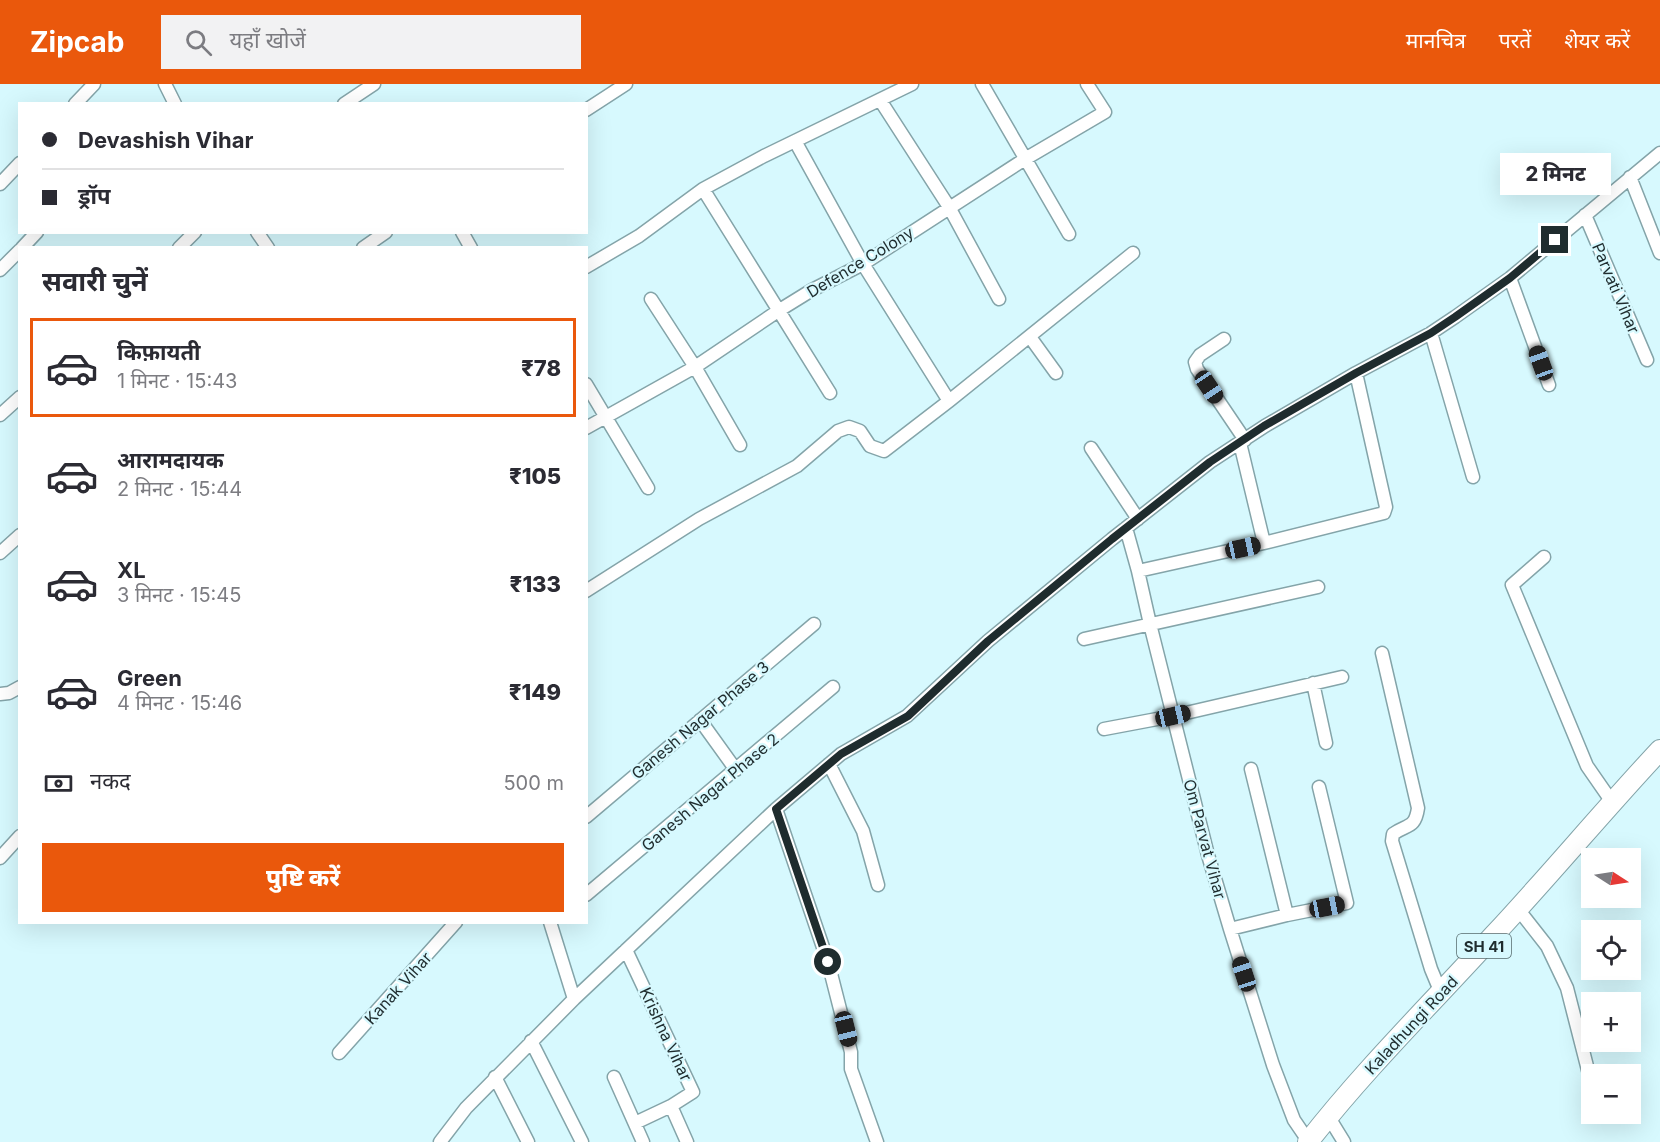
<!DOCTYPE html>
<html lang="hi">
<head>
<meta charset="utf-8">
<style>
	body { margin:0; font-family:Inter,"Noto Sans Devanagari",sans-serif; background:#f2f2f3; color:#2b2b33; height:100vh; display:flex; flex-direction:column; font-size:22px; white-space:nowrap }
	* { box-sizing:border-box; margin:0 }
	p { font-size:20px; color:#7c7c81 }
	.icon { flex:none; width:33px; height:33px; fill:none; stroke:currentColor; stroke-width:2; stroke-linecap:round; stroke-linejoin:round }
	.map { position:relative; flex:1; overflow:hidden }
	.panel { position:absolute; left:18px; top:162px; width:570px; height:678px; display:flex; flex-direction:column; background:#fff; border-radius:0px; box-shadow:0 6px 24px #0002 }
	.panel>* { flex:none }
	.top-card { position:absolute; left:18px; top:18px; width:570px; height:132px; border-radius:0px; box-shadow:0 6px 24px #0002; display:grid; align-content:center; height:132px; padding:0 24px; background:#fff }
	.needle { width:39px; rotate:102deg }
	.buttons { position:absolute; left:1581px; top:764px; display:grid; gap:12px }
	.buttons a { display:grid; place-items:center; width:60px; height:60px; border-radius:0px; background:#fff; box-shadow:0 6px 24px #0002; font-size:30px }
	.end { position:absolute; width:27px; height:27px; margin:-14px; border:8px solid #1f2c2e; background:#fff; box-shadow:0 0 0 3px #fff }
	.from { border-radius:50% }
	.bubble { position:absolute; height:42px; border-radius:0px; background:#fff; box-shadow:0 6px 24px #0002; font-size:20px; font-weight:800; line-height:42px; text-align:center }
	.car { position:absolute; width:18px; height:36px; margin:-18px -9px; border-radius:8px; box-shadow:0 0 4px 2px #0007; background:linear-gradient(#222 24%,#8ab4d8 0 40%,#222 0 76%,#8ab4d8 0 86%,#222 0) }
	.top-card b { display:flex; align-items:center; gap:21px; height:57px; font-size:22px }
	.top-card b+b { border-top:2px solid #e1e1e2 }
	.top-card i { width:15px; height:15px; background:#2b2b33 }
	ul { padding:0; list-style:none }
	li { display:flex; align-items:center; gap:18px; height:99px; margin:0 12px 9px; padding:0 12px; border:3px solid transparent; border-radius:0px }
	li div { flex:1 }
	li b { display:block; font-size:22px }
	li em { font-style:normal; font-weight:800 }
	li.selected { border-color:#ea580c }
	li>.icon { width:54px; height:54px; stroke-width:1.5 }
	h2 { padding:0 24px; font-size:27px; line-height:72px }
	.pay { display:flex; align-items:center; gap:15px; height:66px; padding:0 24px; font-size:22px }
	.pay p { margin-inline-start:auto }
	.button { display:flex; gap:12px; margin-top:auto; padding:12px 24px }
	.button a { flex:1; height:69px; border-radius:0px; background:#ea580c; color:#fff; font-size:24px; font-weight:800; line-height:69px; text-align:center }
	header { display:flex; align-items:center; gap:36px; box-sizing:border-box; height:84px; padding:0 30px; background:#ea580c; color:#fff }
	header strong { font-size:28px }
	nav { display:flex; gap:33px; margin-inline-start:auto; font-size:21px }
	.search { width:420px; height:54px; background:#f2f2f3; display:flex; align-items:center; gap:15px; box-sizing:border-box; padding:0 21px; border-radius:0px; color:#7c7c81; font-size:22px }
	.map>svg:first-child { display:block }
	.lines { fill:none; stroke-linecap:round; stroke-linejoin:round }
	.street-casing { stroke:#84a4a9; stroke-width:15 }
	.primary-casing { stroke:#84a4a9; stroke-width:22 }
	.street { stroke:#fff; stroke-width:12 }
	.primary { stroke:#fff; stroke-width:20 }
	.route { stroke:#1f2c2e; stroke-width:8 }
	.labels { text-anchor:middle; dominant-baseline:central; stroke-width:4.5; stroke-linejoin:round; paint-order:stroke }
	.shield { fill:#d7f9fe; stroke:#566a6c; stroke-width:1.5 }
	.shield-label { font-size:15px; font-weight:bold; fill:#1f2c2e }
	.street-label { font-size:16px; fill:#1f2c2e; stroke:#d7f9fe }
</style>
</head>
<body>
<header>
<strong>Zipcab</strong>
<div class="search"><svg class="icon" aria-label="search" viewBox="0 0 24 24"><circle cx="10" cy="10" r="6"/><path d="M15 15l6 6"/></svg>यहाँ खोजें</div>
<nav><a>मानचित्र</a><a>परतें</a><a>शेयर करें</a></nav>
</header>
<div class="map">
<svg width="1660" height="1058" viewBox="0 0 1660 1058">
	<rect width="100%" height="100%" fill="#d7f9fe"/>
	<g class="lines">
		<g class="street-casing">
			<path id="street" d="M165,0L175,20
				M982,0L1069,150
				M880,16L949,123L999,215
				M75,20L94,0
				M344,20L374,0
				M586,26L626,0
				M795,57L863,180L949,317
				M1630,93L1660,169
				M0,100L20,79
				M703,105L830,309
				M1585,131L1647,276
				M257,148L268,164
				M462,148L471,164
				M22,164L37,148
				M179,164L195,148
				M363,164L386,148
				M586,183L639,152L703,105L764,72L912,0
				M0,186L20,166
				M1510,194L1549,301
				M651,215L695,283L740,361
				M1431,249L1473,393
				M1030,253L1056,289
				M1224,255L1200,271L1195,278L1197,285L1245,356
				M586,300L648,404
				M0,331L20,313
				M586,344L695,283L778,227L812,206L863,180L1025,75L1105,28L1087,0
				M1240,359L1264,459
				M1091,364L1138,435
				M1126,444L1138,487L1150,540L1208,771L1230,845L1273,981L1294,1036L1309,1058
				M0,469L20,451
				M1544,473L1512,501L1587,682L1612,718
				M1138,487L1264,459L1384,429L1386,423L1356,289
				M586,507L699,435L797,382L838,347L849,343L860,347L870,362L884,367L949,317L1133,169
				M1084,555L1318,503
				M1382,569L1418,724C1415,745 1407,740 1393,750L1392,757L1431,885L1441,909
				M1313,599L1326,659
				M0,610L9,609L20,603
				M700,636L736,686
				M1104,645L1173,632L1342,593
				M829,680L863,747L878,801
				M1251,685L1287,831
				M776,725L828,878L851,968V985L877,1058
				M586,733L814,540
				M0,774L20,752
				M586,811L833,603
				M1518,825L1547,862L1567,904L1589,990
				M550,838L574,915
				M1230,845L1287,831L1347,819L1319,703
				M626,866L693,1008L671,1022L687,1058
				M531,957L582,1058
				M339,969L456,838
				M495,993L528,1058
				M614,993L643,1058
				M1328,1032L1344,1058
				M635,1039L671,1022
				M440,1058L466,1024L574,915L776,725L841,670L907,632L988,557L1112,455L1210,378L1265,342L1356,289L1431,249L1455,233L1510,194L1660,69"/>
		</g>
		<g class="primary-casing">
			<path id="primary" d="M1308,1058C1365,985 1431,920 1493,852C1550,791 1603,727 1660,666"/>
		</g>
		<use href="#street" class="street"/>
		<use href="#primary" class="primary"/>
	</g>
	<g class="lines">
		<path class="route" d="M828,878L776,725L841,670L908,632L988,557L1112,455L1210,378L1264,342L1356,289L1431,249L1455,233L1510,194L1555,156"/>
	</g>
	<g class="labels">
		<rect class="shield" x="1457" y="850" width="54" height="24" rx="4.5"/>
		<g class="shield-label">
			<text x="1484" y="862">SH 41</text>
		</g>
		<g class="street-label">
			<text transform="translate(860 178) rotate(-31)">Defence Colony</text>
			<text transform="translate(1616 204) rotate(67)">Parvati Vihar</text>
			<text transform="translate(700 636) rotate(-40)">Ganesh Nagar Phase 3</text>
			<text transform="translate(710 708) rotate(-40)">Ganesh Nagar Phase 2</text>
			<text transform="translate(1205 755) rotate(75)">Om Parvat Vihar</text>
			<text transform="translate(398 904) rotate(-48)">Kanak Vihar</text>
			<text transform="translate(1411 941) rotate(-47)">Kaladhungi Road</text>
			<text transform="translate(666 950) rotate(65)">Krishna Vihar</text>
		</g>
	</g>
</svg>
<div class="buttons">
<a><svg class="needle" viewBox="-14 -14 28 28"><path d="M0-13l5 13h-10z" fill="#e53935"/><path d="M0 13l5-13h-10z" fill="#7c7c81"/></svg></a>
<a><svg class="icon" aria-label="locate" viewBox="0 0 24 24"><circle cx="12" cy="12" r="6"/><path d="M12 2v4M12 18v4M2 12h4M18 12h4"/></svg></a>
<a>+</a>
<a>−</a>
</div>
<i class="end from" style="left:828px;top:878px"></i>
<i class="end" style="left:1555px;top:156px"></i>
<div class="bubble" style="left:1500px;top:69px;width:111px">2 मिनट</div>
<i class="car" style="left:1541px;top:279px;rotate:340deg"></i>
<i class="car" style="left:1209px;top:303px;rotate:146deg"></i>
<i class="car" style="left:1243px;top:464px;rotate:78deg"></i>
<i class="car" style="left:1173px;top:632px;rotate:77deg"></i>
<i class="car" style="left:1327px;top:823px;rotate:79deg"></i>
<i class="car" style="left:1244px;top:890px;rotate:342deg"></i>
<i class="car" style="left:846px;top:945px;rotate:166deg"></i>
<div class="top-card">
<b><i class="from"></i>Devashish Vihar</b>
<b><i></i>ड्रॉप</b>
</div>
<section class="panel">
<h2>सवारी चुनें</h2>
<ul>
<li class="selected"><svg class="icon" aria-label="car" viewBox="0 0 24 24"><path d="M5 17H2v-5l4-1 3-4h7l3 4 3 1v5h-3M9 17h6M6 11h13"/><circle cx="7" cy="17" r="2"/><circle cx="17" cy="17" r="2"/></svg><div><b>किफ़ायती</b><p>1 मिनट · 15:43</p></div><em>₹78</em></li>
<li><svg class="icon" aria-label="car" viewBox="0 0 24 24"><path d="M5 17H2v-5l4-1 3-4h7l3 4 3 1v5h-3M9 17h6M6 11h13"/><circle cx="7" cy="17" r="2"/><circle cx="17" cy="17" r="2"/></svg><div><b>आरामदायक</b><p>2 मिनट · 15:44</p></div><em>₹105</em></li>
<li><svg class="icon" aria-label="car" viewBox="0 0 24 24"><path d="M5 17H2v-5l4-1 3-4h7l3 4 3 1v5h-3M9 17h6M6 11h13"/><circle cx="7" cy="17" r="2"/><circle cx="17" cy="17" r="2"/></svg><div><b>XL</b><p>3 मिनट · 15:45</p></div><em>₹133</em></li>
<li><svg class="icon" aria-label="car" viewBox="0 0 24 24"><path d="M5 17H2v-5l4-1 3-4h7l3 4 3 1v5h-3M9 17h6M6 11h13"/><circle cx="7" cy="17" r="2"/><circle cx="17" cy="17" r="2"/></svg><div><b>Green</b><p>4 मिनट · 15:46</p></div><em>₹149</em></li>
</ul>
<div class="pay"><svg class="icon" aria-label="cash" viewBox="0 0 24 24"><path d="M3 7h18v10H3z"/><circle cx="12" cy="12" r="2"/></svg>नकद<p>500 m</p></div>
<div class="button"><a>पुष्टि करें</a></div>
</section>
</div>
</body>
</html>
